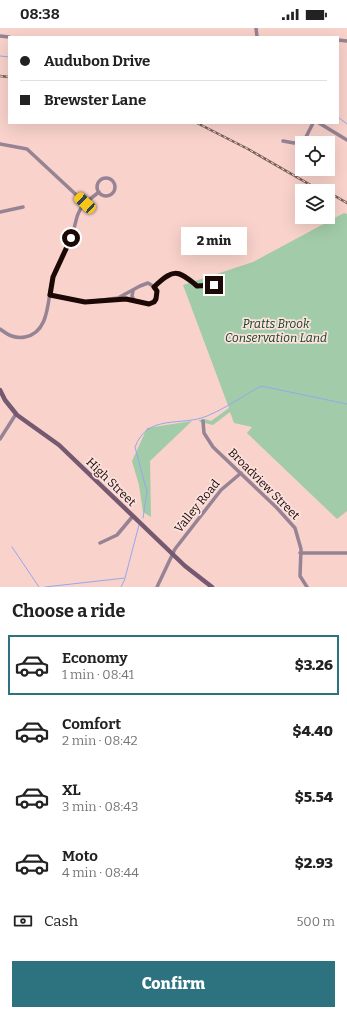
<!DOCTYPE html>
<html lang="en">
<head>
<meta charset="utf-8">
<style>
	body { margin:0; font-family:Bitter,serif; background:#f2f2f2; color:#222; height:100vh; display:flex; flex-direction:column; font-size:15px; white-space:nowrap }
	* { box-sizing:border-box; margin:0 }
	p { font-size:13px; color:#767676 }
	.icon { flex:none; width:22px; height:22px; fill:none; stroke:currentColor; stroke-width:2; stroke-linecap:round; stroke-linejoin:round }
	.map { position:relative; height:559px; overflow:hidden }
	.drawer { display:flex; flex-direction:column; background:#fff; flex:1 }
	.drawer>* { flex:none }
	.hud { position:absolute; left:8px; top:8px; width:331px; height:88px; border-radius:0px; box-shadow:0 4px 16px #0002; display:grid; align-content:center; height:88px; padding:0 12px; background:#fff }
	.fabs { position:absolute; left:295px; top:108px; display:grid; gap:8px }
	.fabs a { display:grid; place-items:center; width:40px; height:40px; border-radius:0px; background:#fff; box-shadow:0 4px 16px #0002; font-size:20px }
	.end { position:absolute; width:18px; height:18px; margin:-9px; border:5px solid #1c0805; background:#fff; box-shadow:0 0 0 2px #fff }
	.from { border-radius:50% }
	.bubble { position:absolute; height:28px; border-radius:0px; background:#fff; box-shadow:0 4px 16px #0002; font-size:13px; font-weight:800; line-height:28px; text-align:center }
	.car { position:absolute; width:12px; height:24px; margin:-12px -6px; border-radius:5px; box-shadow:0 0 3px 1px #0007; background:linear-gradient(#f5c518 24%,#345 0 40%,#f5c518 0 76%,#345 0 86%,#f5c518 0) }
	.hud b { display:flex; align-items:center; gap:14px; height:38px; font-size:15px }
	.hud b+b { border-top:1px solid #e0e0e0 }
	.hud i { width:10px; height:10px; background:#222 }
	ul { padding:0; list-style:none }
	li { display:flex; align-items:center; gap:12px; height:60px; margin:0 8px 6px; padding:0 4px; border:2px solid transparent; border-radius:0px }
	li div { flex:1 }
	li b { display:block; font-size:15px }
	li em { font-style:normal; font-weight:800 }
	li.on { border-color:#2c737f }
	li>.icon { width:36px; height:36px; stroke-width:1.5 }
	h2 { padding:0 12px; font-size:18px; line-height:48px }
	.pay { display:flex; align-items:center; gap:10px; height:44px; padding:0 12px; font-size:15px }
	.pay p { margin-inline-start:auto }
	.cta { display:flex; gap:8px; margin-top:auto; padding:8px 12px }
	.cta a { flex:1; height:46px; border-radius:0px; background:#2c737f; color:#fff; font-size:16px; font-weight:800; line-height:46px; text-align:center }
	.status { display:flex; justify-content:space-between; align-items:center; height:28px; padding:0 20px; background:#fff; direction:ltr }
	.status svg { height:11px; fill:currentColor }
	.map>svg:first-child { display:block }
	.green { fill:#a2cba9 }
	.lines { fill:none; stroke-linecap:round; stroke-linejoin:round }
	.stream { stroke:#94a9eb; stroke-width:1 }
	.street { stroke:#968394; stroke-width:3.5 }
	.secondary { stroke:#745971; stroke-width:4.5 }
	.rail-casing { stroke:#795e59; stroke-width:2.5 }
	.rail { stroke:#fce2de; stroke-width:1; stroke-dasharray:3; stroke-linecap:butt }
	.route { stroke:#1c0805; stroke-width:5 }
	.labels { text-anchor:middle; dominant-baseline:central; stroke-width:3.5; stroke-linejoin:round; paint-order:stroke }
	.park-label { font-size:12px; font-style:italic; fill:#11401f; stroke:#fce2de }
	.street-label { font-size:12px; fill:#1c0805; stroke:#fce2de }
</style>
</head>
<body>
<div class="status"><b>08:38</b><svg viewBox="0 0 49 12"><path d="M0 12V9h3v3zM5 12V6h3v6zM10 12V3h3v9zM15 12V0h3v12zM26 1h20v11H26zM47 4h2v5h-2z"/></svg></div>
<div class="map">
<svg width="347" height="559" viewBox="0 0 347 559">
	<rect width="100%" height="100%" fill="#f8d2cb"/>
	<path class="green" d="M344,185L347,186V483L337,491L247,405L252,399L234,395L230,384L213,397L200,394L199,392L205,391L211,393L229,380L183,257L253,234Z
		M192,393L150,433L151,489L143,484L139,457L132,433L147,400Z"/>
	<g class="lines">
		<path class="stream" d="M0,28L9,29
			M338,89L347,96
			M143,490L147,464L135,419C148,385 181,399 207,388C226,380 243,368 261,358L347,376
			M12,519L39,559
			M45,559L125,550L139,497
			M121,559L125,551"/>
		<path class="street" d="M256,0L257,9
			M0,8L9,9
			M338,12L347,13
			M319,95L347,112
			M283,113L294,115L304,113L313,95
			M0,116L27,121L85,175C75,185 76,198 71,211C66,224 57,236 53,249C47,269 51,304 25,309C15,311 8,307 0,301
			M97 159a9 9 0 1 1 18 0a9 9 0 1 1-18 0Z
			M85,175L99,164
			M0,184L23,179
			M154,259L167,247L178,245L197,258L220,256
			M49,267L85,274L118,270L134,272
			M118,270L140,258L148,255L156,260L157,267L154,274L149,276L134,272L132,268L133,263
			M203,393L204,405L213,419L277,480L295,500L301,521L300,548L307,559
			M0,411L16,386
			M100,515L117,507L133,488
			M300,525H347
			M157,559L175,521L221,462L241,445"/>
		<path class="secondary" d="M0,362L5,372L17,387L59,417L185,538L212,559"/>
		<g class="rail-casing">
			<path id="rail" d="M0,48L9,49
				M197,95L248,121L321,163
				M328,164L347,175"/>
		</g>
		<use href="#rail" class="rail"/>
	</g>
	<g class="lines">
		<path class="route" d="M71,210L53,249L50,267L85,274L126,271L149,276L154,274L156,271L157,263L154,259C173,241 177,241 197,258L214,257"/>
	</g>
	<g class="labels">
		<g class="park-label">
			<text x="276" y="296">Pratts Brook<tspan x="276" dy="14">Conservation Land</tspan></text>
		</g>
		<g class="street-label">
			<text transform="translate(111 454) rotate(44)">High Street</text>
			<text transform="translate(264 456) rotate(45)">Broadview Street</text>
			<text transform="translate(197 478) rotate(-51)">Valley Road</text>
		</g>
	</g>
</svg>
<div class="fabs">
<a><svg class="icon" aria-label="locate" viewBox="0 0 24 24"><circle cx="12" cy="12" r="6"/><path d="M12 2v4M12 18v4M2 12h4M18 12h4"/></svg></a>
<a><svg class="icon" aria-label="layers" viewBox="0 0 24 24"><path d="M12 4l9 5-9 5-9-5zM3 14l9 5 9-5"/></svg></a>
</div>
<i class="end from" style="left:71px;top:210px"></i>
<i class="end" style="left:214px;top:257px"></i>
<div class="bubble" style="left:181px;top:199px;width:66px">2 min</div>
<i class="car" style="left:85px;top:175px;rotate:313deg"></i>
<div class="hud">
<b><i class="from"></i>Audubon Drive</b>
<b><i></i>Brewster Lane</b>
</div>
</div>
<section class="drawer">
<h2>Choose a ride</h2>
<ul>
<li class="on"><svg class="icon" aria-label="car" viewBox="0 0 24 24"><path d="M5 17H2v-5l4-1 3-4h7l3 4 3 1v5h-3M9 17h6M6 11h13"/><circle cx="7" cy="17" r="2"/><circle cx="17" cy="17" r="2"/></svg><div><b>Economy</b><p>1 min · 08:41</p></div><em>$3.26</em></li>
<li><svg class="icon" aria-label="car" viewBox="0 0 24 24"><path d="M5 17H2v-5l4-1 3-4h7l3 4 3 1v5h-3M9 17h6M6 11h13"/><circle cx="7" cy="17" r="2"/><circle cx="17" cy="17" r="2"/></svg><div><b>Comfort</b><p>2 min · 08:42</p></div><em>$4.40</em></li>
<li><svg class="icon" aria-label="car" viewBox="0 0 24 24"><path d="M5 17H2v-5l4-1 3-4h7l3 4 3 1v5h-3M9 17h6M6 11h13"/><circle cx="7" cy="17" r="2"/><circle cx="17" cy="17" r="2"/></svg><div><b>XL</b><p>3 min · 08:43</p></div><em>$5.54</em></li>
<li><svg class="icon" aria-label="car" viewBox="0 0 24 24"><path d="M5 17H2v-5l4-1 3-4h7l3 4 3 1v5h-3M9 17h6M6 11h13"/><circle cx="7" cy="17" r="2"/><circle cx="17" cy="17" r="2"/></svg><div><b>Moto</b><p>4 min · 08:44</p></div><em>$2.93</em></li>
</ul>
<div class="pay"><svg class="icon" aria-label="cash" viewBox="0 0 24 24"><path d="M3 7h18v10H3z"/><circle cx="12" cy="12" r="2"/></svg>Cash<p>500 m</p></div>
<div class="cta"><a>Confirm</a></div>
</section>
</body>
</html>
